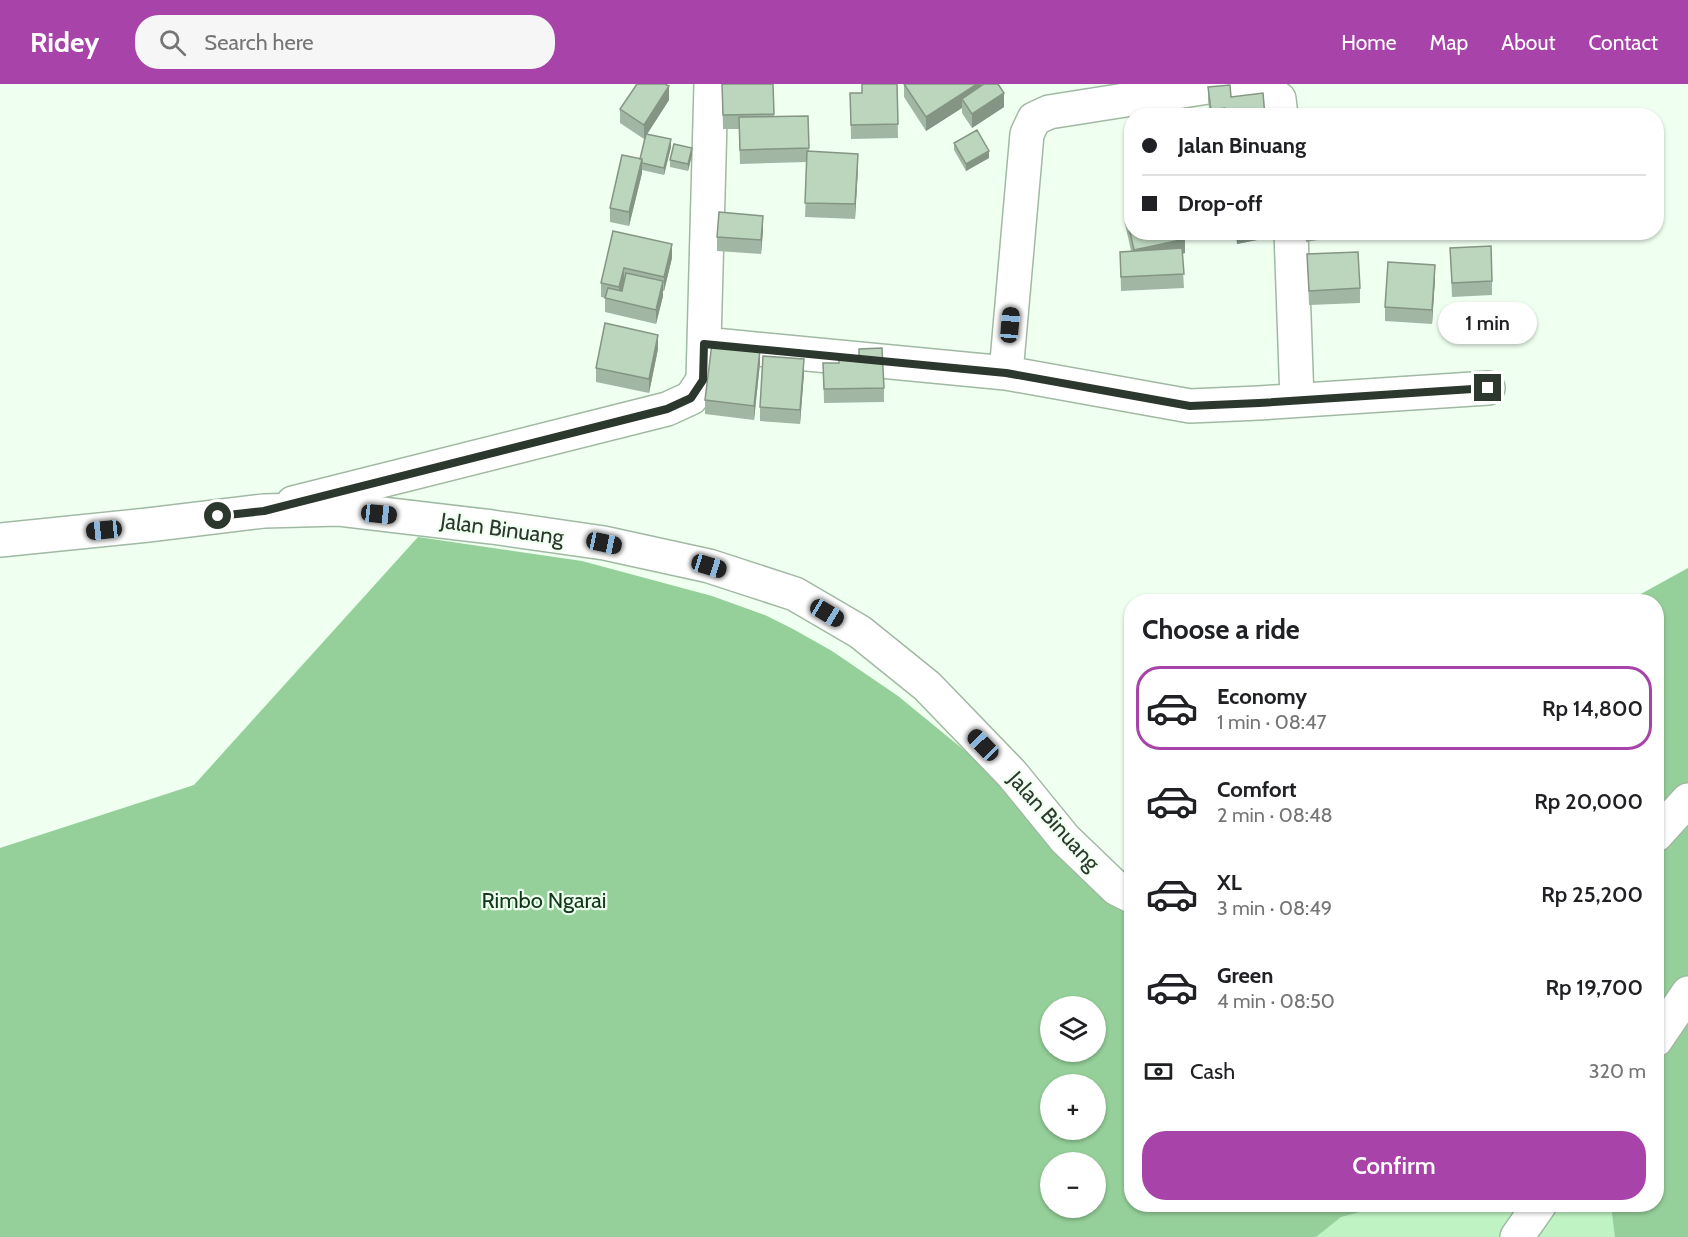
<!DOCTYPE html>
<html lang="en">
<head>
<meta charset="utf-8">
<style>
	body { margin:0; font-family:Cabin,sans-serif; background:#f6f6f6; color:#202124; height:100vh; display:flex; flex-direction:column; font-size:22px; white-space:nowrap }
	* { box-sizing:border-box; margin:0 }
	p { font-size:20px; color:#757577 }
	.icon { flex:none; width:33px; height:33px; fill:none; stroke:currentColor; stroke-width:2; stroke-linecap:round; stroke-linejoin:round }
	.map { position:relative; flex:1; overflow:hidden }
	.drawer { position:absolute; left:1124px; top:510px; width:540px; height:618px; display:flex; flex-direction:column; background:#fff; border-radius:24px; box-shadow:0 2px 4px #0004 }
	.drawer>* { flex:none }
	.hud { position:absolute; left:1124px; top:24px; width:540px; height:132px; border-radius:24px; box-shadow:0 2px 4px #0004; display:grid; align-content:center; height:132px; padding:0 18px; background:#fff }
	.buttons { position:absolute; left:1040px; top:912px; display:grid; gap:12px }
	.buttons a { display:grid; place-items:center; width:66px; height:66px; border-radius:50%; background:#fff; box-shadow:0 2px 4px #0004; font-size:30px }
	.end { position:absolute; width:27px; height:27px; margin:-14px; border:8px solid #2c372d; background:#fff; box-shadow:0 0 0 3px #fff }
	.from { border-radius:50% }
	.bubble { position:absolute; height:42px; border-radius:21px; background:#fff; box-shadow:0 2px 4px #0004; font-size:20px; font-weight:600; line-height:42px; text-align:center }
	.car { position:absolute; width:18px; height:36px; margin:-18px -9px; border-radius:8px; box-shadow:0 0 4px 2px #0007; background:linear-gradient(#222 24%,#8ab4d8 0 40%,#222 0 76%,#8ab4d8 0 86%,#222 0) }
	.hud b { display:flex; align-items:center; gap:21px; height:57px; font-size:22px }
	.hud b+b { border-top:2px solid #e0e0e0 }
	.hud i { width:15px; height:15px; background:#202124 }
	ul { padding:0; list-style:none }
	li { display:flex; align-items:center; gap:18px; height:84px; margin:0 12px 9px; padding:0 6px; border:3px solid transparent; border-radius:24px }
	li div { flex:1 }
	li b { display:block; font-size:22px }
	li em { font-style:normal; font-weight:600 }
	li.selected { border-color:#a743a9 }
	li>.icon { width:54px; height:54px; stroke-width:1.5 }
	h2 { padding:0 18px; font-size:27px; line-height:72px }
	.pay { display:flex; align-items:center; gap:15px; height:66px; padding:0 18px; font-size:22px }
	.pay p { margin-inline-start:auto }
	.cta { display:flex; gap:12px; margin-top:auto; padding:12px 18px }
	.cta a { flex:1; height:69px; border-radius:24px; background:#a743a9; color:#fff; font-size:24px; font-weight:600; line-height:69px; text-align:center }
	header { display:flex; align-items:center; gap:36px; box-sizing:border-box; height:84px; padding:0 30px; background:#a743a9; color:#fff }
	header strong { font-size:28px }
	nav { display:flex; gap:33px; margin-inline-start:auto; font-size:21px }
	.search { width:420px; height:54px; background:#f6f6f6; display:flex; align-items:center; gap:15px; box-sizing:border-box; padding:0 21px; border-radius:24px; color:#757577; font-size:22px }
	.map>svg:first-child { display:block }
	.green { fill:#bff3c3 }
	.forest { fill:#95d09a; fill-rule:evenodd }
	.lines { fill:none; stroke-linecap:round; stroke-linejoin:round }
	.minor-casing { stroke:#a0b9a2; stroke-width:36 }
	.major-casing { stroke:#a0b9a2; stroke-width:36 }
	.minor { stroke:#fff; stroke-width:33 }
	.major { stroke:#fff; stroke-width:33 }
	.wall { fill:#a2b7a3 }
	.shaded-wall { fill:#849584 }
	.building { fill:#bcd5bd; stroke:#849584; stroke-width:1.5 }
	.route { stroke:#2c372d; stroke-width:8 }
	.labels { text-anchor:middle; dominant-baseline:central; stroke-width:4.5; stroke-linejoin:round; paint-order:stroke }
	.street-label { font-size:22px; fill:#2c372d; stroke:#effff0 }
	.park-label { font-size:22px; fill:#103a17; stroke:#effff0 }
</style>
</head>
<body>
<header>
<strong>Ridey</strong>
<div class="search"><svg class="icon" aria-label="search" viewBox="0 0 24 24"><circle cx="10" cy="10" r="6"/><path d="M15 15l6 6"/></svg>Search here</div>
<nav><a>Home</a><a>Map</a><a>About</a><a>Contact</a></nav>
</header>
<div class="map">
<svg width="1688" height="1153" viewBox="0 0 1688 1153">
	<rect width="100%" height="100%" fill="#effff0"/>
	<path class="green" d="M1656,1120L1688,1153H1118L1144,1121Z"/>
	<path class="forest" d="M418,453L582,477L712,512L765,531L793,545L832,567L898,612L1030,720L1131,807V1120L1385,1121L1341,1133L1316,1153H0V764L194,701ZM1050,922H1095V968H1050ZM1050,1000H1095V1046H1050ZM1050,1078H1095V1124H1050Z
		M1688,484V1153H1615L1611,1121L1656,1120V518L1636,517L1639,511Z"/>
	<g class="lines">
		<g class="minor-casing">
			<path id="minor" d="M1230,0L1261,2L1279,15L1281,32
				M1291,148L1297,316
				M704,260L1006,289L1190,322L1259,319L1488,304
				M1006,289L1027,50L1034,35L1049,28L1227,0
				M293,419L667,325L691,314L703,296L711,0
				M1656,956L1688,909
				M1517,1153L1540,1120"/>
		</g>
		<g class="major-casing">
			<path id="major" d="M0,456L148,441L264,427L339,425L492,443L604,459L709,482L795,510L860,548L927,602L1012,690L1065,755L1117,805L1131,812
				M1656,751L1688,716"/>
		</g>
		<use href="#minor" class="minor"/>
		<use href="#major" class="major"/>
	</g>
	<path class="wall" d="M722,0H773L774,33L808,32L809,67L858,84L855,135L805,133L807,78L740,80L739,45H723Z
		M897,0L898,54L851,55L850,9H862Z
		M904,0H998L1004,23L972,44L962,29V24L926,47L904,13Z
		M1208,3L1231,13L1265,32H1210L1208,17Z
		M669,16L647,50L671,63L664,91L642,86V89L629,142L610,138V124L640,75L645,53L644,55L620,39V25Z
		M954,59L989,74L966,87L954,66Z
		M692,71L688,87L670,83V76Z
		M1125,125L1185,169L1182,170L1184,204L1121,207L1120,168L1131,167L1125,139Z
		M763,146L761,170L717,167V153Z
		M613,147L672,174L664,207H663V212L656,240L605,228V214L601,213V199Z
		M1235,148H1277V152L1237,160Z
		M1305,148H1342V152L1306,158Z
		M1450,164L1492,197V211L1452,213Z
		M1307,170L1360,204V219L1309,221Z
		M1435,195L1432,240L1385,237V223Z
		M658,265L649,309L596,298V284Z
		M760,279L754,336L705,330V316Z
		M823,279H839L884,304V318L824,319Z
		M804,289L800,340L760,337V323Z"/>
	<path class="shaded-wall" d="M977,0H981V12L962,15V24L926,47V33Z
		M669,2V16L644,55V41Z
		M1004,9V23L972,44V30Z
		M671,55V63L664,91V84Z
		M692,64V71L688,87V80Z
		M989,67V74L966,87V80Z
		M858,70V84L855,135V120Z
		M642,75V89L629,142V128Z
		M763,132V146L761,170V156Z
		M1237,148H1277V152L1237,160Z
		M1185,155V169L1134,180V166Z
		M672,160V174L664,207V193Z
		M1435,181V195L1432,240V226Z
		M624,184V198L619,217V203Z
		M663,197V212L656,240V226Z
		M658,251V265L649,309V295Z
		M760,265V279L754,336V322Z
		M804,275V289L800,340V326Z"/>
	<path class="building" d="M637,0H665L669,2L644,41L620,25Z
		M722,0H773L774,30L723,31Z
		M862,0H897L898,40L851,41L850,9H862Z
		M904,0H977L926,33Z
		M984,0H998L1004,9L972,30L962,15Z
		M1230,1L1231,13L1263,9L1265,32H1226L1225,24L1211,26L1208,3Z
		M808,32L809,64L740,66L739,33Z
		M977,46L989,67L966,80L954,59Z
		M646,50L671,55L664,84L642,79V75H640Z
		M674,60L692,64L688,80L670,76Z
		M807,67L858,70L855,120L805,119Z
		M622,71L642,75L629,128L610,124Z
		M1131,124V148H1184L1185,155L1134,166L1125,125Z
		M719,128L763,132L761,156L717,153Z
		M613,147L672,160L664,193L624,184L619,203L601,199Z
		M1306,148H1318L1306,150Z
		M1491,162L1492,197L1452,199L1450,164Z
		M1182,164L1184,190L1121,193L1120,168Z
		M1358,168L1360,204L1309,207L1307,170Z
		M1388,178L1435,181L1432,226L1385,223Z
		M626,189L663,197L656,226L605,214L608,204L622,207Z
		M605,239L658,251L649,295L596,284Z
		M712,259L760,265L754,322L705,316Z
		M882,264L884,304L824,305L823,279H839V274L859,273V265Z
		M763,272L804,275L800,326L760,323Z"/>
	<g class="lines">
		<path class="route" d="M218,432L264,427L667,325L691,314L703,296L704,260L1006,289L1190,322L1259,319L1488,304"/>
	</g>
	<g class="labels">
		<g class="street-label">
			<text transform="translate(502 445) rotate(8)">Jalan Binuang</text>
			<text transform="translate(1054 737) rotate(48)">Jalan Binuang</text>
		</g>
		<g class="park-label">
			<text x="544" y="816">Rimbo Ngarai</text>
		</g>
	</g>
</svg>
<div class="buttons">
<a><svg class="icon" aria-label="layers" viewBox="0 0 24 24"><path d="M12 4l9 5-9 5-9-5zM3 14l9 5 9-5"/></svg></a>
<a>+</a>
<a>−</a>
</div>
<i class="end from" style="left:218px;top:432px"></i>
<i class="end" style="left:1488px;top:304px"></i>
<div class="bubble" style="left:1438px;top:218px;width:99px">1 min</div>
<i class="car" style="left:1010px;top:241px;rotate:5deg"></i>
<i class="car" style="left:379px;top:430px;rotate:96deg"></i>
<i class="car" style="left:104px;top:446px;rotate:264deg"></i>
<i class="car" style="left:604px;top:459px;rotate:102deg"></i>
<i class="car" style="left:709px;top:482px;rotate:107deg"></i>
<i class="car" style="left:827px;top:529px;rotate:121deg"></i>
<i class="car" style="left:983px;top:661px;rotate:316deg"></i>
<div class="hud">
<b><i class="from"></i>Jalan Binuang</b>
<b><i></i>Drop-off</b>
</div>
<section class="drawer">
<h2>Choose a ride</h2>
<ul>
<li class="selected"><svg class="icon" aria-label="car" viewBox="0 0 24 24"><path d="M5 17H2v-5l4-1 3-4h7l3 4 3 1v5h-3M9 17h6M6 11h13"/><circle cx="7" cy="17" r="2"/><circle cx="17" cy="17" r="2"/></svg><div><b>Economy</b><p>1 min · 08:47</p></div><em>Rp 14,800</em></li>
<li><svg class="icon" aria-label="car" viewBox="0 0 24 24"><path d="M5 17H2v-5l4-1 3-4h7l3 4 3 1v5h-3M9 17h6M6 11h13"/><circle cx="7" cy="17" r="2"/><circle cx="17" cy="17" r="2"/></svg><div><b>Comfort</b><p>2 min · 08:48</p></div><em>Rp 20,000</em></li>
<li><svg class="icon" aria-label="car" viewBox="0 0 24 24"><path d="M5 17H2v-5l4-1 3-4h7l3 4 3 1v5h-3M9 17h6M6 11h13"/><circle cx="7" cy="17" r="2"/><circle cx="17" cy="17" r="2"/></svg><div><b>XL</b><p>3 min · 08:49</p></div><em>Rp 25,200</em></li>
<li><svg class="icon" aria-label="car" viewBox="0 0 24 24"><path d="M5 17H2v-5l4-1 3-4h7l3 4 3 1v5h-3M9 17h6M6 11h13"/><circle cx="7" cy="17" r="2"/><circle cx="17" cy="17" r="2"/></svg><div><b>Green</b><p>4 min · 08:50</p></div><em>Rp 19,700</em></li>
</ul>
<div class="pay"><svg class="icon" aria-label="cash" viewBox="0 0 24 24"><path d="M3 7h18v10H3z"/><circle cx="12" cy="12" r="2"/></svg>Cash<p>320 m</p></div>
<div class="cta"><a>Confirm</a></div>
</section>
</div>
</body>
</html>
